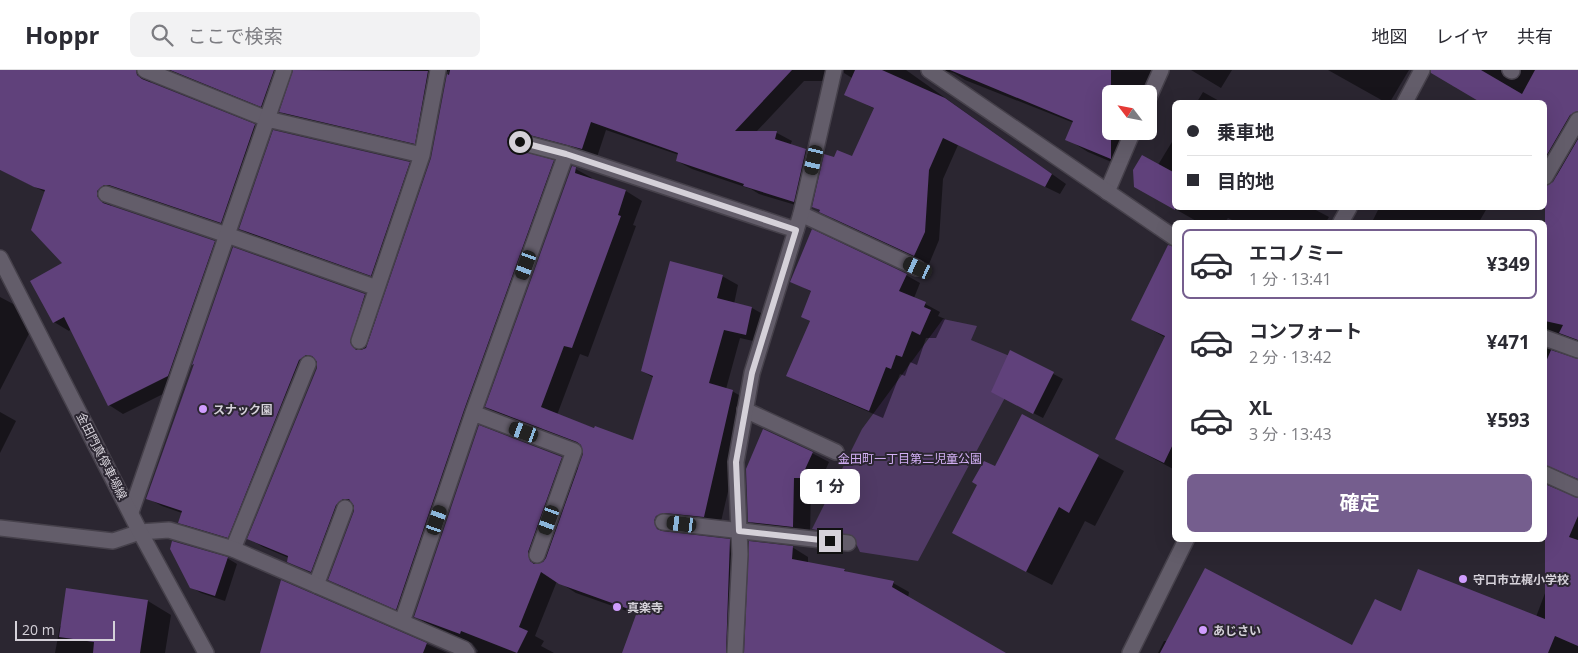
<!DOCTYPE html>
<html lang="ja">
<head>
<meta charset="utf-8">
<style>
	body { margin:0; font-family:"Open Sans","Noto Sans JP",sans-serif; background:#f2f2f3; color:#2b2b33; height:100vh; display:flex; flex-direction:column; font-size:19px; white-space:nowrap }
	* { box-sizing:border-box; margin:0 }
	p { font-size:16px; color:#7c7c81 }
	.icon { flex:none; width:28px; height:28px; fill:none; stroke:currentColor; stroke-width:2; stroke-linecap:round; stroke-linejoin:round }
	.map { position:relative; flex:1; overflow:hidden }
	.details { position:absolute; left:1172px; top:150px; width:375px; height:322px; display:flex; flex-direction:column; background:#fff; border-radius:8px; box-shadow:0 5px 20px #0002 }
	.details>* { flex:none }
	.banner { position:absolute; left:1172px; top:30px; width:375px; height:110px; border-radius:8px; box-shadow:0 5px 20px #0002; display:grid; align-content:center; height:110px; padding:0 15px; background:#fff }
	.needle { width:32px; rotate:302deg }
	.buttons { position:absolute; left:1102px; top:15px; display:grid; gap:10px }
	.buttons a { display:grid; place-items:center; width:55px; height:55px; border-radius:8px; background:#fff; box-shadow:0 5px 20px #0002; font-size:25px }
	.scale { position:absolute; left:15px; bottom:12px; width:100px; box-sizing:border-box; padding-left:5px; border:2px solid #d5d1d9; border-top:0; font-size:14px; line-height:18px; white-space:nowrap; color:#d5d1d9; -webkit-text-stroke:4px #2b2631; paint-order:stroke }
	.end { position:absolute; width:22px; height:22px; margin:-11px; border:6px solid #d5d1d9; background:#111; box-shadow:0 0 0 2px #111 }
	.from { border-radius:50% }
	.bubble { position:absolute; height:35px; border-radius:8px; background:#fff; box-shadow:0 5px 20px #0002; font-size:16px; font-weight:700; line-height:35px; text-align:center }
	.car { position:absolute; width:15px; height:30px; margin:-15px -8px; border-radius:6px; box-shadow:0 0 4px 1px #0007; background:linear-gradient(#222 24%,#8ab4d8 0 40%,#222 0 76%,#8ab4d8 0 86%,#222 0) }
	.banner b { display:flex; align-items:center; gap:18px; height:48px; font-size:19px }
	.banner b+b { border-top:1px solid #e1e1e2 }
	.banner i { width:12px; height:12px; background:#2b2b33 }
	ul { padding:9px 0 0; list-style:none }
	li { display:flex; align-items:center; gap:15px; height:70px; margin:0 10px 8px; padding:0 5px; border:2px solid transparent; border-radius:8px }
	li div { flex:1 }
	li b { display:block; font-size:19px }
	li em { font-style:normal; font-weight:700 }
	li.current { border-color:#755e8e }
	li>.icon { width:45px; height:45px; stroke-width:1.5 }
	.action { display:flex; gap:10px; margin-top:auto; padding:10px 15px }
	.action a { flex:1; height:58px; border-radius:8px; background:#755e8e; color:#fff; font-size:20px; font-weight:700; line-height:58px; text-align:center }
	header { display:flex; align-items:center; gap:30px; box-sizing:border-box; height:70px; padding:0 25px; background:#fff; border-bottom:1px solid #e1e1e2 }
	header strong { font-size:24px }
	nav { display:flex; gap:28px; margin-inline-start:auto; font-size:18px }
	.search { width:350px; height:45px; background:#f2f2f3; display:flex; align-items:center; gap:12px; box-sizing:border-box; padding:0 18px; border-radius:8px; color:#7c7c81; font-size:19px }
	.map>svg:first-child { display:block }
	.green { fill:#503a65 }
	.shadow { fill:#0007 }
	.building { fill:#60417b }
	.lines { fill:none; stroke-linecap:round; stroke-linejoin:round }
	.lane-casing { stroke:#46414b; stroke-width:18 }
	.street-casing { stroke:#46414b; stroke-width:18 }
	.secondary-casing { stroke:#46414b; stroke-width:18 }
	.lane { stroke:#635d6a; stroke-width:15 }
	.street { stroke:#635d6a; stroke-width:15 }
	.secondary { stroke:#635d6a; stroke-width:15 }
	.route { stroke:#d5d1d9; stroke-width:6 }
	.poi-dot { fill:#d09dfe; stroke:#2b2631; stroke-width:2 }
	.labels { text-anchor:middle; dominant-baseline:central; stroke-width:4; stroke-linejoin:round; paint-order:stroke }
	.poi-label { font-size:12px; font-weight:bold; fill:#d5d1d9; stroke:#2b2631; text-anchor:start }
	.street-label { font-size:12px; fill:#d5d1d9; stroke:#2b2631 }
	.park-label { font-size:12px; fill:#d3b0f5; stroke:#2b2631 }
</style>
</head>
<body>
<header>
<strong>Hoppr</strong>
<div class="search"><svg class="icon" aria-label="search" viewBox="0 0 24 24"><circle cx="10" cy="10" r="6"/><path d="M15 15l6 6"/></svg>ここで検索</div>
<nav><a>地図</a><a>レイヤ</a><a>共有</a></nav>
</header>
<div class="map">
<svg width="1578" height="583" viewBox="0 0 1578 583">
	<rect width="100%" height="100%" fill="#2b2631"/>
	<path class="green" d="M943,249L977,256L971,270L1024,292L918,491L860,482L853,467L812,459L862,359Z"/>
	<path class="shadow" d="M0,0H156L151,6L150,11L153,15L255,56L269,64L236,161L112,129L111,136L113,138L214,172L229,180L183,314L123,344L109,335L71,259L69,261L54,252L64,194L45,122L0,100Z
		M167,0H843L838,11H804L756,62L777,63L792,71L790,75L806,80L821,89L809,139L759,124L751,119L692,99L677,91L679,85L606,60L597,87L525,79L527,84L553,92L568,100L479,349L411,547L344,518L329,509L356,438L351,443L326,510L288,491L289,488L263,477L249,469L319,294L314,299L242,475L194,461L180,452L182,443L162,436L147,428L195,295L193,294L365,225L379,233L375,245L378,246L432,88L449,0L443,6L429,81L295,50L281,42L295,0L290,5L276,44Z
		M844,0H906L1066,114L1060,124L958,75L943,109L939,170L929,194L835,150L814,137L835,89L853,88L875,39L845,24L852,8L844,3Z
		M941,0H1166L1149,24H1111V61H1136L1121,96L1088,82L1067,69L1074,53L965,10L954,3Z
		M1191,0H1232L1221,18Z
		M1328,0H1409L1390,32H1385Z
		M1448,0H1578V273L1557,276L1556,283L1578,290V410L1565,406L1557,411V421L1578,429V583H1158L1164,571L1352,577L1401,543L1536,547L1562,478L1543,470H1545V154L1561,108L1545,99V32H1483L1443,9Z
		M1203,22L1221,32H1197Z
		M1175,67V138H1312L1329,147L1326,152H1236L1228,148L1225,152H1198L1135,116L1158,95Z
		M409,93L419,98L381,210L250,164L240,159Z
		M572,97L592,108L591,110L626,121L642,131L633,155L636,156L588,287L580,284L557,345L634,372L654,308L642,301L722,206L738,215L734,234L752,238L768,247L762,273L740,268L726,319L732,321L749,331L720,456L672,455L669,461L670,464L730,470L746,480L742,583H623L638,545L576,523L557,511L535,566L544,571L541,576L554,583H477L478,581L472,573L431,556L415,546L562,388L579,398L584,384L582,376L502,346L486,337Z
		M1379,138H1487L1479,152H1372Z
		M906,205L920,213L914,228L940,242L938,246L945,249L936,268H926L917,295L910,292L905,306L900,304L883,348L802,313L788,305L811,252L803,247L812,222L791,211Z
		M1175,206V400L1117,369L1166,268L1133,249Z
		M0,227L34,245L36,250L0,320Z
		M1011,282L1063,309L1043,348L1002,327Z
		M0,342L16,351L0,383Z
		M1022,346L1124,401L1095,456L1085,451L1052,515L979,477L995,397Z
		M812,383L829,392L818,417H811L810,466L766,461L749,451Z
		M792,477L808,487V493L844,500L850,504L893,513L909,522L908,528L1003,583H746Z
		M227,488L237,494L225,531L201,523L191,517Z
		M282,512L447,583H262Z
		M148,531L171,545L165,583H55L60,556Z"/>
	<path class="building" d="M0,0H136L137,5L142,9L255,54L221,153L109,115H104L97,121V126L103,133L215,171L168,306L108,336L64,247L53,253L30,211L62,193L31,160L45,120L34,117L0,100Z
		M170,0H274L261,37Z
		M293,0L428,1L415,74L279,42Z
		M450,0H792L735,61H777L775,69L806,79L794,132L743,116L744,114L676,91L678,83L591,52L582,79L522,63H517L513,66L511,74L514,79L554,90L464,340L396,540L328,510L354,441V436L349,429H343L336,435L311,502L287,492L288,486L247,469L317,298V292L312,286L306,285L299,290L228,468L178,453L182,441L146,429L194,294L192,295L233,177L365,224L350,272L356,280H361L366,278L431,88L447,4L449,5Z
		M855,0H882L945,28L1052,104L1045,117L943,68L929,100L925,162L914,186L819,142L820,140L812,137L824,84L834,87L837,80L852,86L874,38L844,25Z
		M950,0H1111V89L1065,70L1073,51Z
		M1431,0H1481L1522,24L1535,0H1578V41L1570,45L1545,88V32H1480L1431,3Z
		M273,60L410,92L371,206L239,159Z
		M1578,69V270L1559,263L1563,255L1545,251V116L1553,112Z
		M1142,85L1175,103V140L1134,117L1133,100Z
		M572,96L576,97L575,103L626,120L618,145L621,146L572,278L564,276L541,337L594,358L595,356L633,370L653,306L641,301L670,191L723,205L717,228L752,237L746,265L724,260L709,313L733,320L704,447L664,443L656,446L654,451L657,459L662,461L730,469L726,583H622L637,542L559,514L541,502L519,557L528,561L517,583L461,561L460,564L414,547L479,355L562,387L528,482L530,491L534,494L543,492L546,488L583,384L581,375L577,372L485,337Z
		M812,159L907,204L899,221L926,232L924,237L931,240L920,265L912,261L902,287L896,285L891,299L886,297L869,341L786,306L810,251L801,247L811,221L790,212Z
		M1168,175L1175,177V370L1164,393L1115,369L1165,266L1131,250Z
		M1010,280L1054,302L1033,344L991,322Z
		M1551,280L1578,289V409L1545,395V294Z
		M1022,344L1099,385L1069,443L1059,437L1026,502L952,463L977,415L972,412L984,391L995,396Z
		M763,359L813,382L801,408H794L793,457L748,452L746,399Z
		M1545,414L1578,428V446L1569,467L1578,470V576L1555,566L1548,583H1160L1205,498L1352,575L1375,529L1401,541L1418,499L1545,549Z
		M172,471L228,487L215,526L190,518L170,479Z
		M749,471L793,476L792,489L845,499L844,501L894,511L892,517L1006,583H744Z
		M281,510L427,573L423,583H260Z
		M66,518L148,530L140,583H93L94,572L59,567Z"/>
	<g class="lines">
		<g class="lane-casing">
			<path id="lane" d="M145,0L267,49
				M1510,0L1512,1
				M1149,27L1161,0
				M520,72L566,84L796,160
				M1107,122L1133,61
				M106,124L227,165
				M801,144L917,198
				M745,340L836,382
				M663,452L848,473
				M233,479L308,294
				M316,515L345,438"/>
		</g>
		<g class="street-casing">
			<path id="street" d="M929,0L1175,168
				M267,49L422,85
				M1545,107L1578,50
				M227,165L377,218
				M1545,268L1578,280
				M359,271L422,85L438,0
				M473,343L574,381L537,485
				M1545,404L1578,419
				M131,442L284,0
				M0,458L113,471L140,462L169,460L233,479L464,579L467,583
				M402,552L473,343L566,84
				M735,583L740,484L736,392L752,303L801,144L834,0"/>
		</g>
		<g class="secondary-casing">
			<path id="secondary" d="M1405,32L1422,0
				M1341,152L1349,138
				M0,188L140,462L206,583
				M1130,583L1186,470"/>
		</g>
		<use href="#lane" class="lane"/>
		<use href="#street" class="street"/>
		<use href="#secondary" class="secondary"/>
	</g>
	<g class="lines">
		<path class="route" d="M520,72L566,84L796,160L752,303L736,392L739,461L830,471"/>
	</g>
	<g class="poi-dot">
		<circle cx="203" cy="339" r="5"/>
		<circle cx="1463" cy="509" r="5"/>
		<circle cx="617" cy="537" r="5"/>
		<circle cx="1203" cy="560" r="5"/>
	</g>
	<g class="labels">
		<g class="poi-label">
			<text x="213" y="339">スナック園</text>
			<text x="1473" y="509">守口市立梶小学校</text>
			<text x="627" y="537">真楽寺</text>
			<text x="1213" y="560">あじさい</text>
		</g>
		<g class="street-label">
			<text transform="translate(102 386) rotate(63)">金田門真停車場線</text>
		</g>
		<g class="park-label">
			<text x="910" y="388">金田町一丁目第二児童公園</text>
		</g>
	</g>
</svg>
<div class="buttons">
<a><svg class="needle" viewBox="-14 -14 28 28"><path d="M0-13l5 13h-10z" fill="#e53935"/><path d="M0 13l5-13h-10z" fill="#7c7c81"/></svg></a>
</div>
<div class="scale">20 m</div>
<i class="end from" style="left:520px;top:72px"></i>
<i class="end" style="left:830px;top:471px"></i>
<div class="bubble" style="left:800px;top:399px;width:60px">1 分</div>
<i class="car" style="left:814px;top:90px;rotate:193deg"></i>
<i class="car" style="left:526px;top:195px;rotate:200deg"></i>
<i class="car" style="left:918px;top:198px;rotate:295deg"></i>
<i class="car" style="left:524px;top:362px;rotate:290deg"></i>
<i class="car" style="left:437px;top:450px;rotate:19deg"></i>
<i class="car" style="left:549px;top:450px;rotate:200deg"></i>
<i class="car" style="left:682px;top:454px;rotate:277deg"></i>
<div class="banner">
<b><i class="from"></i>乗車地</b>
<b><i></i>目的地</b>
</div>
<section class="details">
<ul>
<li class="current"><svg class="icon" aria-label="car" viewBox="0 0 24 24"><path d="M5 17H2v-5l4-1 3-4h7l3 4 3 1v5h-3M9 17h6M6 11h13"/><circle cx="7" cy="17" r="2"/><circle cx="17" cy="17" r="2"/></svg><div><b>エコノミー</b><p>1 分 · 13:41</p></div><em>¥349</em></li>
<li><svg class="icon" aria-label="car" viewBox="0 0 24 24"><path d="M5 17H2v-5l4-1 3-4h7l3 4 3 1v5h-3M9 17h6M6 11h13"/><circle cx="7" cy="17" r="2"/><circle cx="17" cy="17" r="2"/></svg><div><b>コンフォート</b><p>2 分 · 13:42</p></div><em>¥471</em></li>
<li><svg class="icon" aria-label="car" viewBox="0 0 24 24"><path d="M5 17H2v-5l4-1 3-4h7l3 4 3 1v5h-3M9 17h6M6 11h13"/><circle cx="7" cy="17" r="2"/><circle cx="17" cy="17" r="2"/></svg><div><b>XL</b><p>3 分 · 13:43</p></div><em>¥593</em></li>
</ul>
<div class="action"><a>確定</a></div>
</section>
</div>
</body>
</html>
